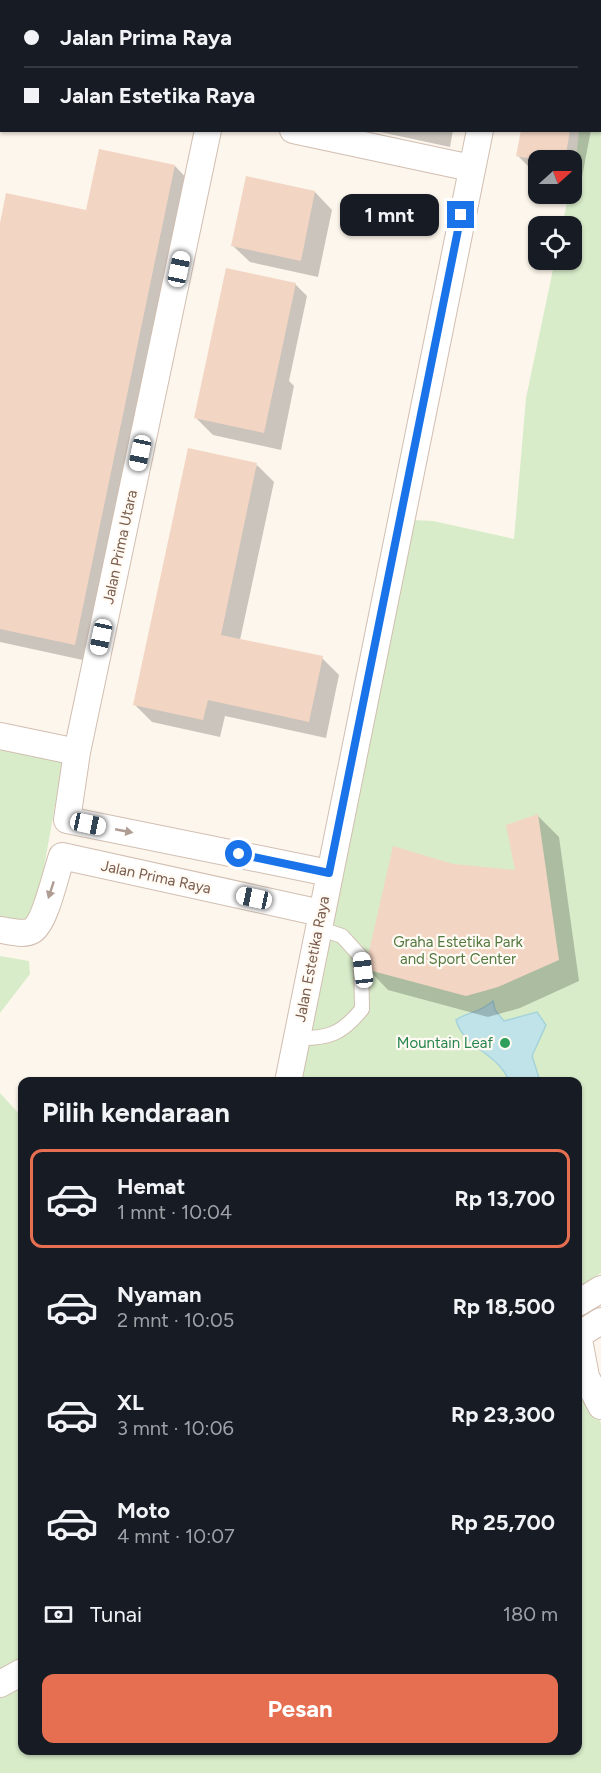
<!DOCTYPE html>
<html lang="id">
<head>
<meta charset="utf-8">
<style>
	body { margin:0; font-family:Figtree,sans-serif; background:#20242c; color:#f1f3f6; height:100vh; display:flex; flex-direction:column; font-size:22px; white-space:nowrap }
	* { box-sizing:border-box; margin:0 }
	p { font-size:20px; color:#9ea1a6 }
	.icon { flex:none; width:33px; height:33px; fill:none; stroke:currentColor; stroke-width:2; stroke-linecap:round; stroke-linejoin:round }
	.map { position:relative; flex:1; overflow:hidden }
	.side { position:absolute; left:18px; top:1077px; width:564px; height:678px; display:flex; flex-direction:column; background:#171b24; border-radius:12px; box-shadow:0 2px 4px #0004 }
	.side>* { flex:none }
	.hud { position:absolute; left:0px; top:0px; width:602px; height:132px; box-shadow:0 2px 4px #0004; display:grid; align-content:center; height:132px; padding:0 24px; background:#171b24 }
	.needle { width:39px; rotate:69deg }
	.tools { position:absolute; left:528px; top:150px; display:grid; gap:12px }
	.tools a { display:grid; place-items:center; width:54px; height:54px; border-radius:12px; background:#171b24; box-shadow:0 2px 4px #0004; font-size:30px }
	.end { position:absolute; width:27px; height:27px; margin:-14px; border:8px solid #1a73e8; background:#fff; box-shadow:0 0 0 3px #fff }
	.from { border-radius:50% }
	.bubble { position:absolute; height:42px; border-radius:12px; background:#171b24; box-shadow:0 2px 4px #0004; font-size:20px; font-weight:700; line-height:42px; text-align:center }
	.car { position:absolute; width:18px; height:36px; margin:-18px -9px; border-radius:8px; box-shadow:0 0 4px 2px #0007; background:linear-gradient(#fff 24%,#345 0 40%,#fff 0 76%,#345 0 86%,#fff 0) }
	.hud b { display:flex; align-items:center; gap:21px; height:57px; font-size:22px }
	.hud b+b { border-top:2px solid #363941 }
	.hud i { width:15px; height:15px; background:#f1f3f6 }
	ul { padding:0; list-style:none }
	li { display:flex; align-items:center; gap:18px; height:99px; margin:0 12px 9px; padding:0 12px; border:3px solid transparent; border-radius:12px }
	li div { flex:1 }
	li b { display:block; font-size:22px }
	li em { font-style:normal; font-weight:700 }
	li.on { border-color:#e76f51 }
	li>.icon { width:54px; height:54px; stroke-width:1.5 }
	h2 { padding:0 24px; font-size:27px; line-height:72px }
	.pay { display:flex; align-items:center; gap:15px; height:66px; padding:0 24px; font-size:22px }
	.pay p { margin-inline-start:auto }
	.primary-button { display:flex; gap:12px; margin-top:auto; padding:12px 24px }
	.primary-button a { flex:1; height:69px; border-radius:12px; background:#e76f51; color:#fff; font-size:24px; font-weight:700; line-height:69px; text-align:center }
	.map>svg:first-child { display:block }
	.green { fill:#d8ecc9 }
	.water { fill:#bfe3e8; stroke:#a5d3da; stroke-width:1.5 }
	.shadow { fill:#0003 }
	.building { fill:#f3d5c3 }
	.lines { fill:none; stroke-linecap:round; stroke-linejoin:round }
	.service-casing { stroke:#d1beb0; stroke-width:16 }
	.minor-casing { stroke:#d1beb0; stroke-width:28 }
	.service { stroke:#fff; stroke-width:14 }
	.minor { stroke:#fff; stroke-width:26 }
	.oneway { fill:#af9d94 }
	.route { stroke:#1a73e8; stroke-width:8 }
	.leisure-dot { fill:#2e9e5b; stroke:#fffaf3; stroke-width:2 }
	.labels { text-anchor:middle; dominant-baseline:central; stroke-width:4.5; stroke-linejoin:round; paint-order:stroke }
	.street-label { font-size:15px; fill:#7a5c4d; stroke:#fffaf3 }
	.park-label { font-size:15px; fill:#537a41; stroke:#fffaf3 }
	.leisure-label { font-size:15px; fill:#27864d; stroke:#fffaf3; text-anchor:end }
</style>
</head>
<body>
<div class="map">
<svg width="601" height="1773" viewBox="0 0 601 1773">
	<rect width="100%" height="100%" fill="#fdf6ec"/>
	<path class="green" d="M601,0V1273L578,1287V1082H298L412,520L433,521L514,539L526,398L555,260H572V226H562L569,194H572L579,131L600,130Z
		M0,750L63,761L34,923L0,917Z
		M0,956L29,961L30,974L0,1013Z
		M0,1093L22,1117V1750H578V1595L585,1590L578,1594L579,1377L601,1423V1773H0Z"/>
	<path class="water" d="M493,1001L495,1010L504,1021L537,1012L546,1025L532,1056L540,1081H509C498,1053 463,1047 456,1020C470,1010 477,1015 493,1001Z"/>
	<path class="shadow" d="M170,0H466L468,2H169Z
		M530,0H601L600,83V2Z
		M371,130H453L450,147Z
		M523,130H591L581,182L572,180V160H538V174L535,173L518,156Z
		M175,166L192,184L92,662L0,642V231L88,212Z
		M315,192L332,210L318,277L250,262L232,245Z
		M295,284L307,296L289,381L294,386L281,450L213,435L196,418Z
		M257,465L274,482L240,640L322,658L339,675L326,738L225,716L220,737L152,722L135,705Z
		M538,816L559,837L579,981L520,1008L488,1017L388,990L367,968L452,865L517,872Z"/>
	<path class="building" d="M521,130H570L565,160H538L516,156Z
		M99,149L175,165L75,645L0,629V223L6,193L86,210Z
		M246,176L315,191L301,261L231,246Z
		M226,268L296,283L264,433L194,418Z
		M188,448L257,463L221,635L323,656L309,722L208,700L203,720L133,705Z
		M538,814L559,960L498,987L466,996L365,969L393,846L453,864L515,870L506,825Z"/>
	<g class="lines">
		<g class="service-casing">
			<path id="service" d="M297,1038C328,1039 342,1034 362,1009L361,957L342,936L318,928"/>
		</g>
		<g class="minor-casing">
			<path id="minor" d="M511,2V0
				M0,68L2,69
				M293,130L471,168
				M0,736L77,752L67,820L329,873
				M77,752L208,130
				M0,930C10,931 24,936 33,930C46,921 56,872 62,856L321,913
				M288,1082L480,130
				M578,1303L601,1289
				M578,1334L586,1377L601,1406
				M578,1335L601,1321
				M0,1684L22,1672"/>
		</g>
		<use href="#service" class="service"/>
		<use href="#minor" class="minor"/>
	</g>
	<defs><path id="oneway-solid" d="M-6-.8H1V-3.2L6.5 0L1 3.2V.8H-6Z" transform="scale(1.5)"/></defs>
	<g class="oneway">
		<use href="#oneway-solid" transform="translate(124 831) rotate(11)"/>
		<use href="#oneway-solid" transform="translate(51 890) rotate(108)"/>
	</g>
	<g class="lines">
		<path class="route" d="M239,854L329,873L461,215"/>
	</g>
	<circle class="leisure-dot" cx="505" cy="1043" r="6"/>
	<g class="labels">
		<g class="street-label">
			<text transform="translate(120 547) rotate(-78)">Jalan Prima Utara</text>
			<text transform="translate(156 877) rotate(12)">Jalan Prima Raya</text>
			<text transform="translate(312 959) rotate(-79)">Jalan Estetika Raya</text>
		</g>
		<g class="park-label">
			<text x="458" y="942">Graha Estetika Park<tspan x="458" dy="17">and Sport Center</tspan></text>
		</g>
		<g class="leisure-label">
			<text x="493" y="1043">Mountain Leaf</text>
		</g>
	</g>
</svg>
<div class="tools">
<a><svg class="needle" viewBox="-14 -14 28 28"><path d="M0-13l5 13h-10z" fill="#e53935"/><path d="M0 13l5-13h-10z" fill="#9ea1a6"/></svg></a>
<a><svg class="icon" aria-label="locate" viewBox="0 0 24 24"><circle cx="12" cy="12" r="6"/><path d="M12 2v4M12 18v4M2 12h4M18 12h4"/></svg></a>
</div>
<i class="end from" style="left:239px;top:854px"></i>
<i class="end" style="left:461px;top:215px"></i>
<div class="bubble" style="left:340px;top:194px;width:99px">1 mnt</div>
<i class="car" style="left:179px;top:269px;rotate:12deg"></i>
<i class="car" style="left:140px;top:453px;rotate:192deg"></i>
<i class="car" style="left:101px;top:637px;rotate:192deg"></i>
<i class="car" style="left:88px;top:824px;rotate:102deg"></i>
<i class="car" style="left:254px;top:898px;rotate:282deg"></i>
<i class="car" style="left:363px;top:970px;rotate:353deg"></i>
<div class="hud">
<b><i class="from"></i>Jalan Prima Raya</b>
<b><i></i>Jalan Estetika Raya</b>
</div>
<section class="side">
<h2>Pilih kendaraan</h2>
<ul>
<li class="on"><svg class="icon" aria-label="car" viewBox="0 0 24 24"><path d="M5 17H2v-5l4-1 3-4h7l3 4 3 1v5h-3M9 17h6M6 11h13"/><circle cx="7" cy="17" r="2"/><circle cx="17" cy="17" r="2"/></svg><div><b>Hemat</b><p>1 mnt · 10:04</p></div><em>Rp 13,700</em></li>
<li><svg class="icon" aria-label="car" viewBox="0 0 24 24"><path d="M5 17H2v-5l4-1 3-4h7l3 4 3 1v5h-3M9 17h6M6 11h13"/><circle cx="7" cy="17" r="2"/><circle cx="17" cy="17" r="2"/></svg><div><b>Nyaman</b><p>2 mnt · 10:05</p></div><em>Rp 18,500</em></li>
<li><svg class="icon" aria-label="car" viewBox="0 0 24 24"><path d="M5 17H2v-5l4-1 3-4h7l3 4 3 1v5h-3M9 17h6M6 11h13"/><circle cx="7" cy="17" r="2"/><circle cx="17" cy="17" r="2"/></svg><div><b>XL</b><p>3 mnt · 10:06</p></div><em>Rp 23,300</em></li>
<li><svg class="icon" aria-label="car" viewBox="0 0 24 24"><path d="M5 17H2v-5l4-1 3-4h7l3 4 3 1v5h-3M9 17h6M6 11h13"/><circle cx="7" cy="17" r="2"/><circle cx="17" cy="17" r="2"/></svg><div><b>Moto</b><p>4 mnt · 10:07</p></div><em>Rp 25,700</em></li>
</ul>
<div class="pay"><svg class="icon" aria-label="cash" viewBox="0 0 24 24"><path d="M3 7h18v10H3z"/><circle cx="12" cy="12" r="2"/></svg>Tunai<p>180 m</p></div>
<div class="primary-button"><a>Pesan</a></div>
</section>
</div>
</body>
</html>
